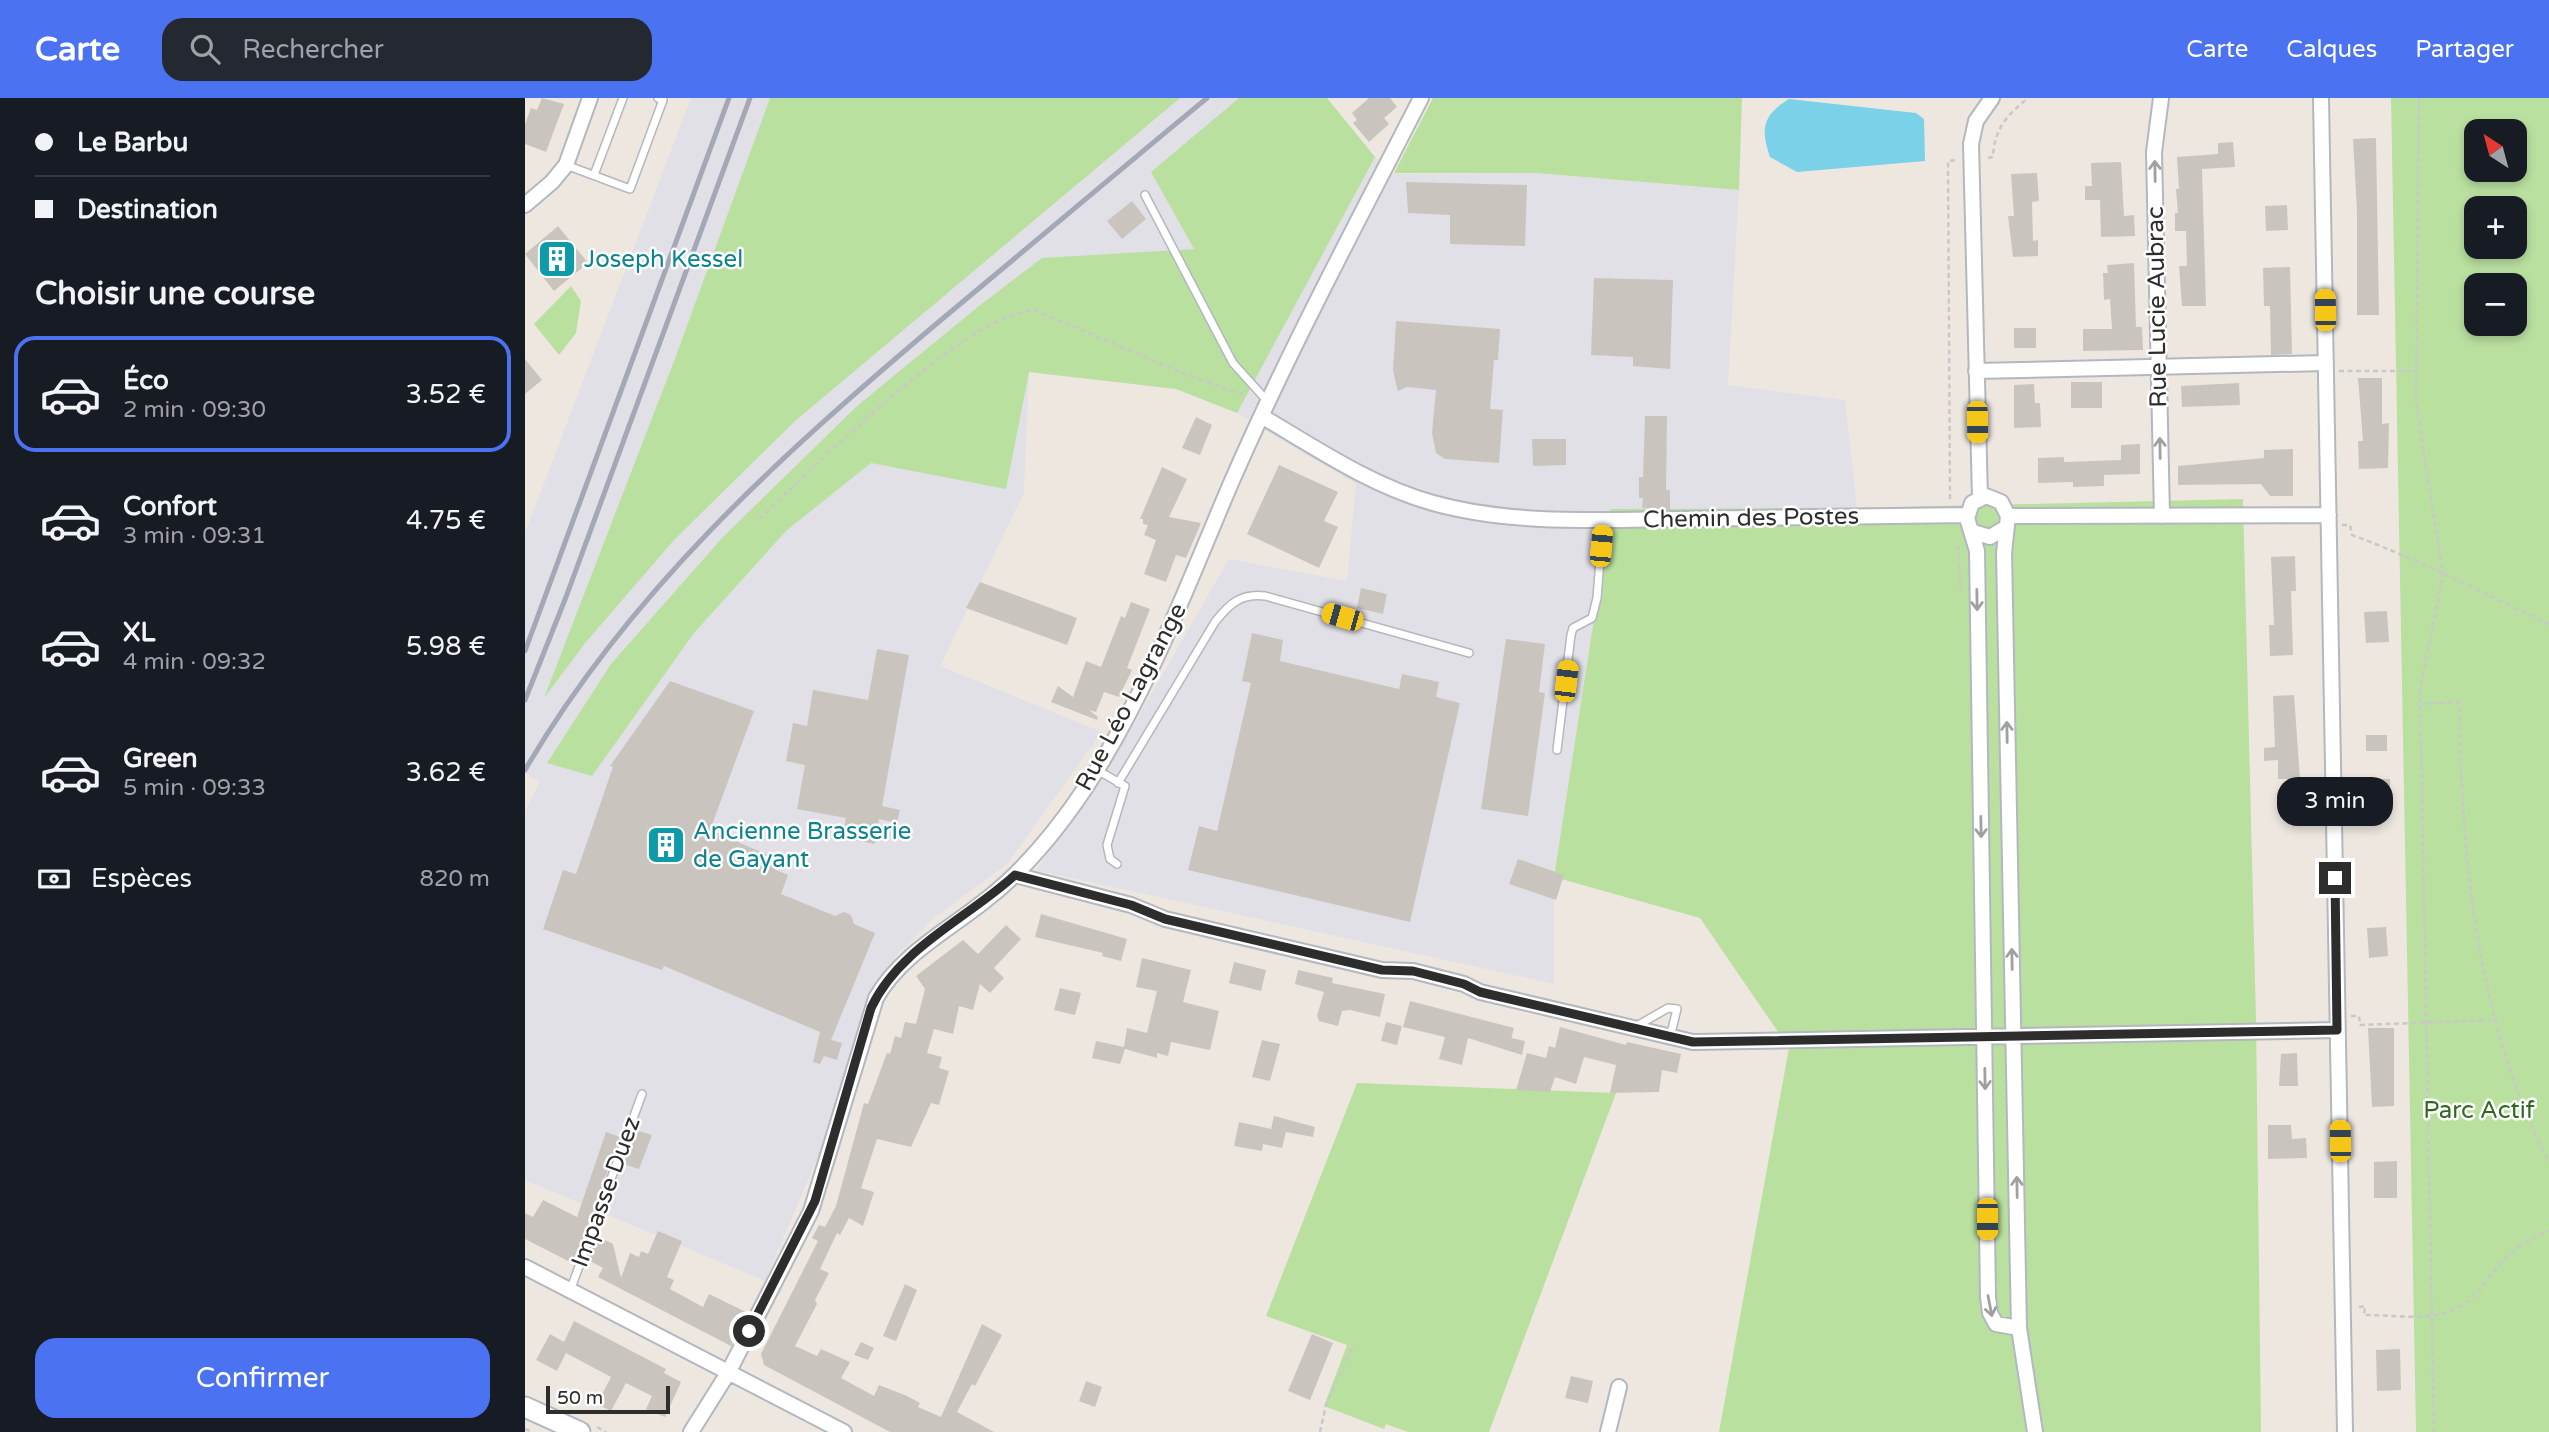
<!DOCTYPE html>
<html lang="fr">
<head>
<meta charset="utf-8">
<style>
	body { margin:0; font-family:"Varela Round",sans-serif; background:#242831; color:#f1f3f6; height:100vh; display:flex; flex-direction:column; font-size:26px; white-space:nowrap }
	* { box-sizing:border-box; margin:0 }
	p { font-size:23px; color:#9ea1a6 }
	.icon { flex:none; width:38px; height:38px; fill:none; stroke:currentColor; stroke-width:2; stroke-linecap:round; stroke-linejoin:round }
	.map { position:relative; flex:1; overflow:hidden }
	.side { display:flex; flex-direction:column; background:#171b24; width:525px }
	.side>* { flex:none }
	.banner { display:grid; align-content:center; height:154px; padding:0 35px; background:#171b24 }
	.needle { width:46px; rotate:324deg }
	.controls { position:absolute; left:1939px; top:21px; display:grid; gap:14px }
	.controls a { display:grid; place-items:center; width:63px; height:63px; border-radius:14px; background:#171b24; box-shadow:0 4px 10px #0003; font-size:35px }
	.scale { position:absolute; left:21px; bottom:18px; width:124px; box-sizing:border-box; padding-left:7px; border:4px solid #2d2d2d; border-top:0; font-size:19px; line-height:24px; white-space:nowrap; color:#2d2d2d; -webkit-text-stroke:5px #fff; paint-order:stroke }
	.end { position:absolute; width:32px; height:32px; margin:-16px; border:9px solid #2d2d2d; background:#fff; box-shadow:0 0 0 4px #fff }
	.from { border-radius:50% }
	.bubble { position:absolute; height:49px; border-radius:21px; background:#171b24; box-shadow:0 4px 10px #0003; font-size:23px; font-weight:600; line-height:49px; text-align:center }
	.car { position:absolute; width:21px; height:42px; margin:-21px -10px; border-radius:9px; box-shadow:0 0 5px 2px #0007; background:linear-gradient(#f5c518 24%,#345 0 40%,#f5c518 0 76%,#345 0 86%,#f5c518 0) }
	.banner b { display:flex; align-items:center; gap:24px; height:66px; font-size:26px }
	.banner b+b { border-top:2px solid #363941 }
	.banner i { width:18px; height:18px; background:#f1f3f6 }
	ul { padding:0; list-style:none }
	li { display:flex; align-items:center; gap:21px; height:116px; margin:0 14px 10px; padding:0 21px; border:4px solid transparent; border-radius:21px }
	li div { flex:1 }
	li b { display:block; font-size:26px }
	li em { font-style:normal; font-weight:600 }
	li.active { border-color:#4b72f0 }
	li>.icon { width:63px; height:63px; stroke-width:1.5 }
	h2 { padding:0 35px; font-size:32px; line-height:84px }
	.pay { display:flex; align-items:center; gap:18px; height:77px; padding:0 35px; font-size:26px }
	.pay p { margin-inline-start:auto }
	.cta { display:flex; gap:14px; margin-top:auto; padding:14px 35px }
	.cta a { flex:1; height:80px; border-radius:21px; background:#4b72f0; color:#fff; font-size:28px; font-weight:600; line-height:80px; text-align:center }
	header { display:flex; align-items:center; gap:42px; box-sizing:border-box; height:98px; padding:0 35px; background:#4b72f0; color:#fff }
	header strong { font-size:33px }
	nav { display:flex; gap:38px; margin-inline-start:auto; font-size:24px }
	.search { width:490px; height:63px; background:#242831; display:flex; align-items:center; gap:18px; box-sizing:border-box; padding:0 24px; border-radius:21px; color:#9ea1a6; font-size:26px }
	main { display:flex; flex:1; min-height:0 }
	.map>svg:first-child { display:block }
	.industrial { fill:#e1e0e6 }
	.green { fill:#bae0a0; fill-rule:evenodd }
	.water { fill:#7ad1e8 }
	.building { fill:#c9c5be }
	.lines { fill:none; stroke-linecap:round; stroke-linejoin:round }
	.lane-casing { stroke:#b3b7bf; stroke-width:10 }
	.street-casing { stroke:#b3b7bf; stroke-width:18 }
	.secondary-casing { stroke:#b3b7bf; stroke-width:23 }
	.path { stroke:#c8c8c8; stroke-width:2.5; stroke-dasharray:5 3.5; stroke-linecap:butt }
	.lane { stroke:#fff; stroke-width:7 }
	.street { stroke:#fff; stroke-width:14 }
	.secondary { stroke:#fff; stroke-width:19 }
	.rail { stroke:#a3a7b6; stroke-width:5 }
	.oneway { stroke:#a0a0a0 }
	.route { stroke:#2d2d2d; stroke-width:9 }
	.labels { text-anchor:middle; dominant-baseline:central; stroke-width:5; stroke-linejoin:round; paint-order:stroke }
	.culture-label { font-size:24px; fill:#0d838f; stroke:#fff; text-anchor:start }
	.street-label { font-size:24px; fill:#2d2d2d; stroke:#fff }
	.park-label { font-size:24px; fill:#32671f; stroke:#fff }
</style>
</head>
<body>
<header>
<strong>Carte</strong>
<div class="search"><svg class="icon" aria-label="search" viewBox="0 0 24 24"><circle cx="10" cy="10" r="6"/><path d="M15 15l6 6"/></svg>Rechercher</div>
<nav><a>Carte</a><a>Calques</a><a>Partager</a></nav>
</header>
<main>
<section class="side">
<div class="banner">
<b><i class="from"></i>Le Barbu</b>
<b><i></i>Destination</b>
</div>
<h2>Choisir une course</h2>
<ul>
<li class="active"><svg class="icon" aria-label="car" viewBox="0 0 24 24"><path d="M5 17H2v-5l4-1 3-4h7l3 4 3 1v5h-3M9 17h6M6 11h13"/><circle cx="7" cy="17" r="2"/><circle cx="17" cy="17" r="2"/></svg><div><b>Éco</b><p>2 min · 09:30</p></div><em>3.52 €</em></li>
<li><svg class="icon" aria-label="car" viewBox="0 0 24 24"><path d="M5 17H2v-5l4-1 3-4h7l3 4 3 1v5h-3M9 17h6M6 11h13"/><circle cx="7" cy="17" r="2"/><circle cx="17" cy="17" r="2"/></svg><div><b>Confort</b><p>3 min · 09:31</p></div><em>4.75 €</em></li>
<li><svg class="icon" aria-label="car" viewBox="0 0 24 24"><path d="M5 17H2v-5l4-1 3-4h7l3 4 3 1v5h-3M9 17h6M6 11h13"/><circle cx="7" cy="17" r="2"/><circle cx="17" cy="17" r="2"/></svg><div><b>XL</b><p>4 min · 09:32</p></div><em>5.98 €</em></li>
<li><svg class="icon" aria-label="car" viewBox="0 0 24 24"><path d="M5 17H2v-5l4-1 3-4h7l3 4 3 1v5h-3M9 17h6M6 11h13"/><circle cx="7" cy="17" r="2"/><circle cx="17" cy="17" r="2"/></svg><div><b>Green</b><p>5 min · 09:33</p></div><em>3.62 €</em></li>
</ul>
<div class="pay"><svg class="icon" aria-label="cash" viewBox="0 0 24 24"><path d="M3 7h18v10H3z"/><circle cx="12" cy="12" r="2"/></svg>Espèces<p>820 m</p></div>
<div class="cta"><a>Confirmer</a></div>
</section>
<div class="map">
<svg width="2024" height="1334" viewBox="0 0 2024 1334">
	<rect width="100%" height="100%" fill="#ede7e0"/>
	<path class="industrial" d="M166,0H802L864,76L1012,75L1214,92L1203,287L1320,302L1332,410L1086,411L1029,779V886L511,772L576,683L704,461L822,483L831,386L712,315L651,291L504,274L499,395L415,568L577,634L482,766L410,819L371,858L343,903L297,1049L240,1183L0,1082V714L15,684L0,675V435Z"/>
	<path class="green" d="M245,0H655L270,323L149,442L61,544L19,600L151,258Z
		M714,0H802L850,59L712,315L651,291L504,274L481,391L346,365L261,433L169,535L67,678L22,665L86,566L198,439L332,308L454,208L517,160L669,151L626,74Z
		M908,0H1217L1214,92L1012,75H869Z
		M1866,0H2024V1334H1891ZM1951,33H1990V72H1951ZM1951,110H1990V149H1951ZM1951,187H1990V226H1951Z
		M46,188L56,203L51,235L34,257L9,226Z
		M1718,401L1731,922L1736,1334H1194L1264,950L1175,820L1029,779L1086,411L1332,410Z
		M832,985L1091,995L964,1334H883L861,1326L859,1331L799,1308L822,1247L741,1218Z"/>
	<path class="water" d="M1264,1L1391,15L1399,21L1400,63L1272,74L1245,59C1235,30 1238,17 1264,1Z"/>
	<path class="building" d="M17,0L39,6L21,54L0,46V26L6,10L12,12Z
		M844,0H865L872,9L859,20L864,26L844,44L828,25L832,22L827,15Z
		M1851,40L1854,217H1832V113L1828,41Z
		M1708,44L1710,69L1677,71L1681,208H1657L1654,168H1662L1661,133H1650V115H1653L1651,91H1654L1652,59L1693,56V45Z
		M1596,64L1599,118L1609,117L1610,138L1576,139L1575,102H1560V88H1567L1566,65Z
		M1512,75L1514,103L1507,104L1508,143L1513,142V158L1488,159L1483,118H1489L1486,76Z
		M881,84L1002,87L1000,148L925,146V117L883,115Z
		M607,103L621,121L597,141L582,123Z
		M1762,107L1763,132L1741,133L1740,108Z
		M33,128L63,165L29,193L0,156Z
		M1609,165L1611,229H1617L1618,252L1558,253V231H1587L1585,201L1579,202L1578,175H1583L1582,167Z
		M1765,169L1767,256L1746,257L1745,208H1739L1738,170Z
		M1069,180L1148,182L1145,271L1108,268V259L1066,257Z
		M871,223L975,231L973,262H969L965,311L978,312L974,365L920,361L911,355L907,335L911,292L882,289L873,293L871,286L868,272Z
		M1489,230H1511V250H1489Z
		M0,261L17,282L0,296Z
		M1833,280H1857V326L1864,325L1863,370L1834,371L1833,343H1838Z
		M1546,284H1577V310H1546Z
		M1714,285L1715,307L1657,309L1656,288Z
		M1509,286L1510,305H1515L1516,329L1489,330V287Z
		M1120,318H1142L1141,392H1145V412L1117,410L1118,400H1114V379H1118Z
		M671,319L687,327L675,357L657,350Z
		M1007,341H1041V367L1008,368Z
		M1615,346V376L1579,377V388L1548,389V384L1513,385V360L1539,359V364L1596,362V347Z
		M1768,351V398H1745L1736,386L1653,387V368L1739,360V352Z
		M754,367L813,394L799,423L813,429L794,470L722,436Z
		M637,369L662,381L644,419L676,425L661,460L651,457L641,484L619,476L631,442L619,437L623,427L618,426V421H615Z
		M1770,458L1771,493H1766L1768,557L1745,558L1744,527H1749L1746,459Z
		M455,484L552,520L542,547L441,510Z
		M836,490L862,496L858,516L832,510Z
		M606,504L625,511L602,570L607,572L594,599L579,594L571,614L564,612L573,619L572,622L526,604L533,588L548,599L561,563L576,569L596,518L600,520Z
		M1862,513L1864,544L1841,545L1839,514Z
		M727,535L758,542L755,563L874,591L877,576L914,584L911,599L935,605L885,824L663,772L674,728L692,733L726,585L717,583Z
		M981,541L1020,546L1014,594L1020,595L1003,718L956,711Z
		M352,551L384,557L357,708L375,712L372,725L354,721L350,746L317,740L321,720L272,711L280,667L261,663L268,625L282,628L288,592L343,602Z
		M145,583L229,613L185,732L255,762L251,772L263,777L256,796L310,818L319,814L326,817L329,826L350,835L306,942L317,945L312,962L299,958L295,966L288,964L295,934L139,868L137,872L18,831L38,772L51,776L88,669L85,668Z
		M1769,597L1775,681H1753V662L1739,663V650L1750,649L1748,598Z
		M1841,637H1862V653H1841Z
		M1842,681H1865V699H1842Z
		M993,761L1039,777L1031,802L984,786Z
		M516,816L602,841L596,863L577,858L578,855L510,839Z
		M481,827L496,841L469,870L479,880L465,895L455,886L448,912L434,908L428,936L409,931L402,955L417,959L414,970L424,973L414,1007L406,1005L386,1049L352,1041L336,1090L349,1094L338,1128L324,1120L315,1137L312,1135L295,1171L304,1175L290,1202L292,1206L270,1248L292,1258L296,1251L325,1264L316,1280L349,1298L354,1287L382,1298L395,1305L393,1309L416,1319L457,1226L477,1237L450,1288L447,1286L432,1314L469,1334H365L239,1267L236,1256L293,1143L287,1140L294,1127L300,1129L311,1108L339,1005L343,1006L362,955L365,956L370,938L376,940L380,924L391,926L400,891L391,878L438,842L453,856Z
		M1861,829L1863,858L1844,860L1842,830Z
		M617,860L666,872L658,904L694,913L685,952L646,944L643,958L632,955V960L600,951L595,966L567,960L571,943L599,949L602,930L622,935L632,893L611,889Z
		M709,864L741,872L736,893L704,885Z
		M773,872L808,880L807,885L860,896L855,919L825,912L817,913L813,928L794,923L792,918L799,894L770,886Z
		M535,890L556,895L550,917L529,912Z
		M885,903L989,930L984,949L986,940L1000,943L997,957L943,940L937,967L914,961L920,939L878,929Z
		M861,924L877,928L872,947L856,943Z
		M1035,929L1101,947L1102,944L1156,956L1152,975L1137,972L1134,994L1085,995L1091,967L1059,959L1051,986L1030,979L1025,994L991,992L1002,955L1021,960L1024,948L1030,950Z
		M1843,930H1869V1008L1847,1009Z
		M737,942L755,946L745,983L727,979Z
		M1772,955L1773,988H1754L1756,956Z
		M749,1018L790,1029L788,1039L761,1034L757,1050L738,1046L737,1053L709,1048L714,1024L746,1031Z
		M1743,1027H1766L1767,1041L1781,1040L1782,1060L1743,1061Z
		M114,1033L127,1037L114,1071L98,1066Z
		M81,1034L95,1039L52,1157L45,1164L0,1141V1115L8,1119L18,1102L52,1119Z
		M1872,1063V1100H1849V1064Z
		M133,1133L157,1143L142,1179L149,1182L145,1191L178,1209L184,1196L223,1215L206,1248L73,1179L78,1170L63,1162L72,1138L88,1146L96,1180L105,1155L114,1159L116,1153L123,1156Z
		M380,1186L392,1192L371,1243L358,1238Z
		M49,1223L141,1271L139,1275L156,1284L140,1319L121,1311L127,1298L101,1285L86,1313L72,1306L86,1279L41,1255L32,1273L11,1262L25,1236L39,1244Z
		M787,1236L808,1245L785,1302L763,1293Z
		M336,1244L349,1250L343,1262L329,1257Z
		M1875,1251L1876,1292L1852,1293L1851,1252Z
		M1046,1278L1068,1283L1063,1305L1040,1300Z
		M561,1283L577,1289L570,1309L554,1303Z"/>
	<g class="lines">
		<g class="lane-casing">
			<path id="lane" d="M41,67L105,91L138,2L133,0
				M69,77L98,0
				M620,97L708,265L744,305
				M1032,652L1046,537L1048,530L1067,520L1072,500L1078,423
				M572,672L600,688L582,747L585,761L592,766
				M593,685L690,524C704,506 716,495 740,498L944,555
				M1110,929L1143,910L1152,911L1145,939
				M45,1193L117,996"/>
		</g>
		<g class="street-casing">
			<path id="street" d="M1636,0L1629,54L1637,418
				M1796,0L1820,1334
				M0,107L27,84L41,67L65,0
				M1451,273L1801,265
				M738,319C792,351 847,388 908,405C987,427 1074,422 1156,421C1251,419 1346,418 1442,417
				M1455,400L1446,46L1451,23L1467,0
				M1483,418L1804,417
				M1448,434L1465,439L1480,430
				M490,777L606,807L640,821L857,872L888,873L939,886L955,894L1168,944L1812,932
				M0,1169L319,1334
				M1494,1230L1471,1226L1465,1215L1463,1199L1452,453L1442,420L1447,405L1461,398L1476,404L1483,418L1479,455L1494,1230L1510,1334
				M166,1334L203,1275L286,1113L351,900C376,856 424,832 462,801C502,770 533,731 561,689C623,594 662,488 706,385C763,254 831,127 896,0
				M1083,1334L1094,1289"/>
		</g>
		<g class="secondary-casing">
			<path id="secondary" d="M0,1309L55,1334"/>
		</g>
		<path class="path" d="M1894,0L1891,304L1918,477L1895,592L1909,1334
			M1463,60L1468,59C1469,31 1482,17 1503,0
			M1814,273H1892
			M1425,401L1423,63L1432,62
			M234,421C287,371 441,216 509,212L667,279L720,297
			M1817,427H1825L1827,437C1895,462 1958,495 2024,526
			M1433,448L1436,497
			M1897,606L1934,604C1937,762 1951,921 2024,1065
			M1826,918H1834L1835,927L1970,922
			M1834,1209L1840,1208L1839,1217C1865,1217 1895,1222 1920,1215C1950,1206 1959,1183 1979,1162C1991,1148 2007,1140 2024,1133
			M72,1329L81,1334
			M0,1331L7,1334
			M795,1334L801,1307L829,1245"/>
		<use href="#lane" class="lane"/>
		<use href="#street" class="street"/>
		<use href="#secondary" class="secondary"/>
		<path class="rail" d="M0,553L204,0
			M0,602L41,499L225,0
			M0,672C104,494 254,359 410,227C501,151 591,75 682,0"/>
	</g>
	<defs><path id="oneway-shaft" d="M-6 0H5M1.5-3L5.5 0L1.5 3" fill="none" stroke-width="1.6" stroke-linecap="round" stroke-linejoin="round" transform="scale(1.75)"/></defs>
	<g class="oneway">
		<use href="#oneway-shaft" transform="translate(1630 73) rotate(-91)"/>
		<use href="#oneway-shaft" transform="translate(1635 350) rotate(-91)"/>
		<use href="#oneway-shaft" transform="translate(1452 502) rotate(89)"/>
		<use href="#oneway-shaft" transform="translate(1482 634) rotate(-91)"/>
		<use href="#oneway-shaft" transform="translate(1456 729) rotate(89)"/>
		<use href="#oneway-shaft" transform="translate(1487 861) rotate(-91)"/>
		<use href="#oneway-shaft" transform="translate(1460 981) rotate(89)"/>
		<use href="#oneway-shaft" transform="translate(1492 1089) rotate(-91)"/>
		<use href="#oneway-shaft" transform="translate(1465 1208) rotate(79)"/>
	</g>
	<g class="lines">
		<path class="route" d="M224,1233L290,1103L346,910C374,850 443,820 490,777L606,807L640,821L857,872L888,873L939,886L955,894L1168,944L1812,932L1810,780"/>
	</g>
	<defs>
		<g id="building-square" transform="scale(2.0125)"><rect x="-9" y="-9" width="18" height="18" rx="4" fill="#0f9aa8" stroke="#fff"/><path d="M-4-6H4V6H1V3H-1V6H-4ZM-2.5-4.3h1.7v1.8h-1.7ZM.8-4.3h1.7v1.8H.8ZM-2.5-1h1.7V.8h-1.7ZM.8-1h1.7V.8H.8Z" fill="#fff"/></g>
	</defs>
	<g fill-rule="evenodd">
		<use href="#building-square" x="32" y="161"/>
		<use href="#building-square" x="141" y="747"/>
	</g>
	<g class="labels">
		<g class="culture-label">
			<text x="59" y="161">Joseph Kessel</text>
			<text x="168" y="733">Ancienne Brasserie<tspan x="168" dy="28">de Gayant</tspan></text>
		</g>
		<g class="street-label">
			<text transform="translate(1632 209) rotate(-91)">Rue Lucie Aubrac</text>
			<text transform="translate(1226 420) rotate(-1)">Chemin des Postes</text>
			<text transform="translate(606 599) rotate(-62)">Rue Léo Lagrange</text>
			<text transform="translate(81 1094) rotate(-70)">Impasse Duez</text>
		</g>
		<g class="park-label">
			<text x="1954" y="1012">Parc Actif</text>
		</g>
	</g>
</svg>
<div class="controls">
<a><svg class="needle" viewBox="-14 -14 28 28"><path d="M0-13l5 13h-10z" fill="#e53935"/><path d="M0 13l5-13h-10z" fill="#9ea1a6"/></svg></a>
<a>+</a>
<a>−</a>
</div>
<div class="scale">50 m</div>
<i class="end from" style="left:224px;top:1233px"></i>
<i class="end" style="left:1810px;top:780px"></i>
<div class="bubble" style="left:1752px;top:679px;width:116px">3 min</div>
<i class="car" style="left:1800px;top:212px;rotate:359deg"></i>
<i class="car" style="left:1452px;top:324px;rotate:179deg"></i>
<i class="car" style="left:1076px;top:448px;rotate:5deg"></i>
<i class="car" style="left:817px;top:519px;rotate:286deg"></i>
<i class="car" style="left:1041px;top:583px;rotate:7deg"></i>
<i class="car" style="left:1815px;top:1043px;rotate:359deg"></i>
<i class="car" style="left:1462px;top:1121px;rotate:180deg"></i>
</div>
</main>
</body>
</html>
